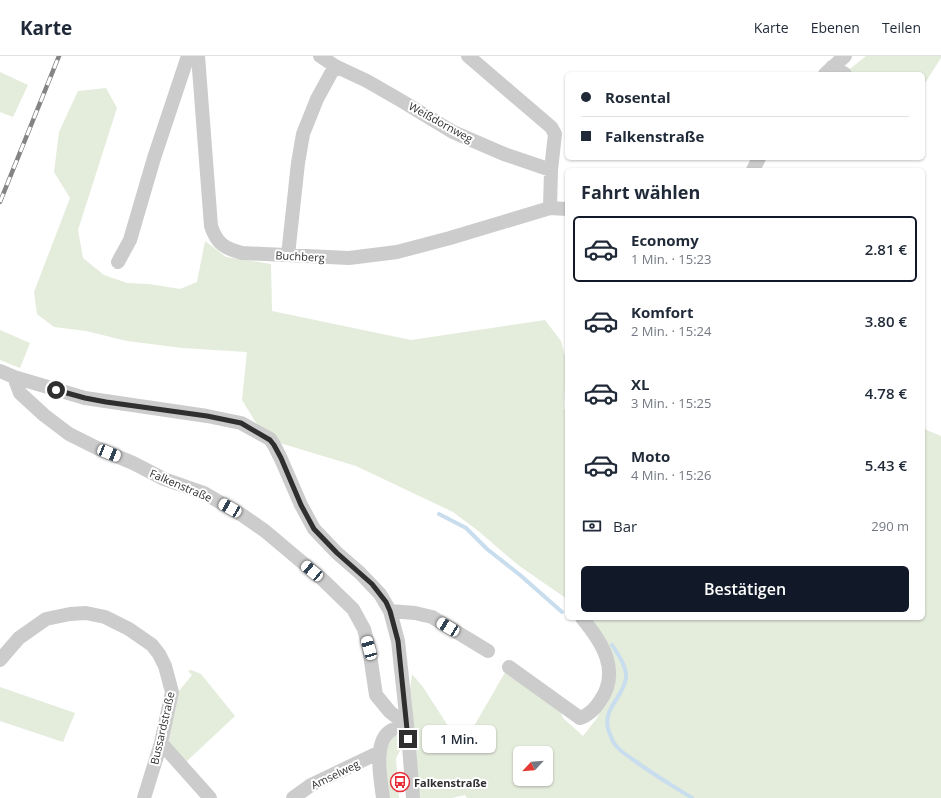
<!DOCTYPE html>
<html lang="de">
<head>
<meta charset="utf-8">
<style>
	body { margin:0; font-family:"Open Sans",sans-serif; background:#f2f2f3; color:#1f2937; height:100vh; display:flex; flex-direction:column; font-size:15px; white-space:nowrap }
	* { box-sizing:border-box; margin:0 }
	p { font-size:13px; color:#747a83 }
	.icon { flex:none; width:22px; height:22px; fill:none; stroke:currentColor; stroke-width:2; stroke-linecap:round; stroke-linejoin:round }
	.map { position:relative; flex:1; overflow:hidden }
	.drawer { position:absolute; left:565px; top:112px; width:360px; height:452px; display:flex; flex-direction:column; background:#fff; border-radius:6px; box-shadow:0 1px 3px #0004 }
	.drawer>* { flex:none }
	.hud { position:absolute; left:565px; top:16px; width:360px; height:88px; border-radius:6px; box-shadow:0 1px 3px #0004; display:grid; align-content:center; height:88px; padding:0 16px; background:#fff }
	.needle { width:26px; rotate:244deg }
	.fabs { position:absolute; left:513px; top:690px; display:grid; gap:8px }
	.fabs a { display:grid; place-items:center; width:40px; height:40px; border-radius:6px; background:#fff; box-shadow:0 1px 3px #0004; font-size:20px }
	.end { position:absolute; width:18px; height:18px; margin:-9px; border:5px solid #2f2f2f; background:#fff; box-shadow:0 0 0 2px #fff }
	.from { border-radius:50% }
	.bubble { position:absolute; height:28px; border-radius:6px; background:#fff; box-shadow:0 1px 3px #0004; font-size:13px; font-weight:600; line-height:28px; text-align:center }
	.car { position:absolute; width:12px; height:24px; margin:-12px -6px; border-radius:5px; box-shadow:0 0 3px 1px #0007; background:linear-gradient(#fff 24%,#345 0 40%,#fff 0 76%,#345 0 86%,#fff 0) }
	.hud b { display:flex; align-items:center; gap:14px; height:38px; font-size:15px }
	.hud b+b { border-top:1px solid #e0e1e3 }
	.hud i { width:10px; height:10px; background:#1f2937 }
	ul { padding:0; list-style:none }
	li { display:flex; align-items:center; gap:12px; height:66px; margin:0 8px 6px; padding:0 8px; border:2px solid transparent; border-radius:6px }
	li div { flex:1 }
	li b { display:block; font-size:15px }
	li em { font-style:normal; font-weight:600 }
	li.active { border-color:#111827 }
	li>.icon { width:36px; height:36px; stroke-width:1.5 }
	h2 { padding:0 16px; font-size:18px; line-height:48px }
	.pay { display:flex; align-items:center; gap:10px; height:44px; padding:0 16px; font-size:15px }
	.pay p { margin-inline-start:auto }
	.button { display:flex; gap:8px; margin-top:auto; padding:8px 16px }
	.button a { flex:1; height:46px; border-radius:6px; background:#111827; color:#fff; font-size:16px; font-weight:600; line-height:46px; text-align:center }
	header { display:flex; align-items:center; gap:24px; box-sizing:border-box; height:56px; padding:0 20px; background:#fff; border-bottom:1px solid #e0e1e3 }
	header strong { font-size:19px }
	nav { display:flex; gap:22px; margin-inline-start:auto; font-size:14px }
	.map>svg:first-child { display:block }
	.green { fill:#e4ecdc; fill-rule:evenodd }
	.lines { fill:none; stroke-linecap:round; stroke-linejoin:round }
	.stream { stroke:#c8dded; stroke-width:4 }
	.minor { stroke:#ccc; stroke-width:14 }
	.rail-casing { stroke:#848484; stroke-width:4.5 }
	.rail { stroke:#fff; stroke-width:3; stroke-dasharray:9; stroke-linecap:butt }
	.route { stroke:#2f2f2f; stroke-width:5 }
	.labels { text-anchor:middle; dominant-baseline:central; stroke-width:4; stroke-linejoin:round; paint-order:stroke }
	.street-label { font-size:11px; fill:#2f2f2f; stroke:#fff }
	.poi-label { font-size:11px; font-weight:bold; fill:#2f2f2f; stroke:#fff; text-anchor:start }
</style>
</head>
<body>
<header>
<strong>Karte</strong>
<nav><a>Karte</a><a>Ebenen</a><a>Teilen</a></nav>
</header>
<div class="map">
<svg width="941" height="742" viewBox="0 0 941 742">
	<rect width="100%" height="100%" fill="#fff"/>
	<path class="green" d="M866,0H941V2L923,30V18H851L849,15L851,12Z
		M0,16L28,29L13,61L0,56Z
		M106,32L117,52L78,174L83,202L104,219L127,227L149,228L180,233L197,226L205,185L226,201L271,208L272,255L411,284L545,264L561,285L566,304L564,353L567,354V543L518,509L477,474L453,456L356,410L283,388L261,375L242,344L247,296L182,292L127,285L86,275L54,271L37,258L34,236L70,142L54,116L59,76L78,35Z
		M0,274L30,287L20,312L0,304Z
		M923,372L929,375L941,380V742H467L465,739L452,742H419L415,673L408,649L412,618L423,631L448,670L476,687L470,677L507,613L561,657L563,662L583,680L597,662L612,633L588,562H923ZM520,697H546V723H520Z
		M191,614L201,618L235,660L186,706L169,686V682L179,635L192,619L188,615Z
		M0,631L75,657L63,686L0,665Z
		M399,679L402,691L396,702L399,742H389L384,713L386,687L395,680Z"/>
	<g class="lines">
		<path class="stream" d="M439,458L466,472L487,493L520,519L562,556
			M612,589C618,598 627,611 626,622C623,643 601,652 609,676C611,680 612,684 614,687C619,695 628,700 635,705C653,718 673,730 692,742"/>
		<path class="minor" d="M198,0L211,170C217,188 224,192 242,197L349,202L397,196L450,182L550,152L567,153
			M320,0L335,10L367,25L400,44L453,76L504,98L551,114
			M468,0L551,71L555,78L551,114L550,152
			M832,11L845,18
			M825,18L845,0
			M753,114L759,102
			M288,199L298,107L303,78L317,43L335,10
			M118,206L130,184L154,102L188,0
			M0,315L14,321L85,342L207,360L241,367L270,383L274,389L281,403L301,449L314,473L337,497L360,517L380,538L390,555L398,585L408,677L413,742
			M14,321L20,337L44,359L69,378L97,392L133,407L164,423L204,437L242,459L265,475L322,523L353,553L364,573L369,592L376,639L390,656L407,669C402,671 396,671 392,674C372,684 381,725 383,742
			M390,555L415,557L432,561L488,595
			M0,604L19,582L46,563L70,558L86,557L105,561L129,573L152,589L159,598L165,610L172,636L161,687L144,742
			M509,611L580,662C589,659 595,653 600,645C621,615 602,586 582,562
			M161,687L210,742
			M293,742L311,729L380,696"/>
		<g class="rail-casing">
			<path id="rail" d="M0,146L59,0"/>
		</g>
		<use href="#rail" class="rail"/>
	</g>
	<g class="lines">
		<path class="route" d="M56,334L85,342L106,346L207,360L241,367L270,384L274,389L281,402L301,449L314,473L337,497L372,528L386,546L390,555L398,585L408,683"/>
	</g>
	<defs>
		<g id="bus-ring" transform="scale(1)"><circle r="9.5" fill="#fff" stroke="#e92d37" stroke-width="1.5"/><path d="M-5-6H5V4H4V6H2V4H-2V6H-4V4H-5ZM-3.5-4V0h7V-4ZM-3.5 1.2v1.5H-2V1.2ZM2 1.2v1.5H3.5V1.2Z" fill="#e92d37"/></g>
	</defs>
	<g fill-rule="evenodd">
		<use href="#bus-ring" x="400" y="726"/>
	</g>
	<g class="labels">
		<g class="street-label">
			<text transform="translate(441 66) rotate(29)">Weißdornweg</text>
			<text transform="translate(300 200) rotate(3)">Buchberg</text>
			<text transform="translate(181 429) rotate(23)">Falkenstraße</text>
			<text transform="translate(162 672) rotate(-77)">Bussardstraße</text>
			<text transform="translate(335 718) rotate(-26)">Amselweg</text>
		</g>
		<g class="poi-label">
			<text x="414" y="726">Falkenstraße</text>
		</g>
	</g>
</svg>
<div class="fabs">
<a><svg class="needle" viewBox="-14 -14 28 28"><path d="M0-13l5 13h-10z" fill="#e53935"/><path d="M0 13l5-13h-10z" fill="#747a83"/></svg></a>
</div>
<i class="end from" style="left:56px;top:334px"></i>
<i class="end" style="left:408px;top:683px"></i>
<div class="bubble" style="left:422px;top:669px;width:74px">1 Min.</div>
<i class="car" style="left:109px;top:397px;rotate:112deg"></i>
<i class="car" style="left:230px;top:452px;rotate:300deg"></i>
<i class="car" style="left:312px;top:515px;rotate:310deg"></i>
<i class="car" style="left:448px;top:571px;rotate:301deg"></i>
<i class="car" style="left:369px;top:592px;rotate:344deg"></i>
<div class="hud">
<b><i class="from"></i>Rosental</b>
<b><i></i>Falkenstraße</b>
</div>
<section class="drawer">
<h2>Fahrt wählen</h2>
<ul>
<li class="active"><svg class="icon" aria-label="car" viewBox="0 0 24 24"><path d="M5 17H2v-5l4-1 3-4h7l3 4 3 1v5h-3M9 17h6M6 11h13"/><circle cx="7" cy="17" r="2"/><circle cx="17" cy="17" r="2"/></svg><div><b>Economy</b><p>1 Min. · 15:23</p></div><em>2.81 €</em></li>
<li><svg class="icon" aria-label="car" viewBox="0 0 24 24"><path d="M5 17H2v-5l4-1 3-4h7l3 4 3 1v5h-3M9 17h6M6 11h13"/><circle cx="7" cy="17" r="2"/><circle cx="17" cy="17" r="2"/></svg><div><b>Komfort</b><p>2 Min. · 15:24</p></div><em>3.80 €</em></li>
<li><svg class="icon" aria-label="car" viewBox="0 0 24 24"><path d="M5 17H2v-5l4-1 3-4h7l3 4 3 1v5h-3M9 17h6M6 11h13"/><circle cx="7" cy="17" r="2"/><circle cx="17" cy="17" r="2"/></svg><div><b>XL</b><p>3 Min. · 15:25</p></div><em>4.78 €</em></li>
<li><svg class="icon" aria-label="car" viewBox="0 0 24 24"><path d="M5 17H2v-5l4-1 3-4h7l3 4 3 1v5h-3M9 17h6M6 11h13"/><circle cx="7" cy="17" r="2"/><circle cx="17" cy="17" r="2"/></svg><div><b>Moto</b><p>4 Min. · 15:26</p></div><em>5.43 €</em></li>
</ul>
<div class="pay"><svg class="icon" aria-label="cash" viewBox="0 0 24 24"><path d="M3 7h18v10H3z"/><circle cx="12" cy="12" r="2"/></svg>Bar<p>290 m</p></div>
<div class="button"><a>Bestätigen</a></div>
</section>
</div>
</body>
</html>
